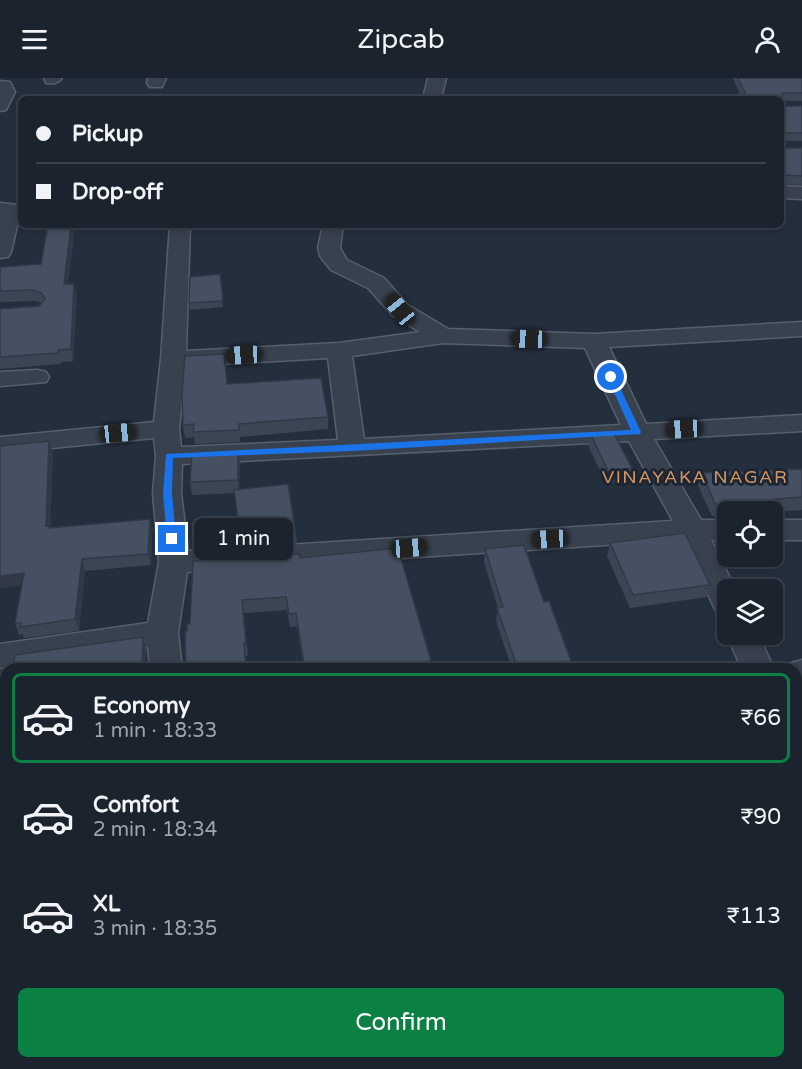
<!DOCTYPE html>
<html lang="en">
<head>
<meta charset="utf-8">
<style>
	body { margin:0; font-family:"Varela Round",sans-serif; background:#282f3a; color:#f1f3f6; height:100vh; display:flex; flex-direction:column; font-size:22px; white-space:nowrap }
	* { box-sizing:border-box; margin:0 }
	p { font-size:20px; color:#a0a4aa }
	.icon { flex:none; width:33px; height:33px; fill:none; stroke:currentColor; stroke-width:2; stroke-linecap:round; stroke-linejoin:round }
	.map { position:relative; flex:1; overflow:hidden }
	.details { position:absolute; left:0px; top:585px; width:802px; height:406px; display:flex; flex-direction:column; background:#1b232e; border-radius:18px 18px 0 0; box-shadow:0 3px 9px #0003,0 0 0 2px #39404a }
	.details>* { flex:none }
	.guide { position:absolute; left:18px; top:18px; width:766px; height:132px; border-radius:9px; box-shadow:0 3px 9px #0003,0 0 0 2px #39404a; display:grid; align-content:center; height:132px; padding:0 18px; background:#1b232e }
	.controls { position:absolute; left:717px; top:423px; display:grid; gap:12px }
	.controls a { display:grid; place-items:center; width:66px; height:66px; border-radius:9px; background:#1b232e; box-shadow:0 3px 9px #0003,0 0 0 2px #39404a; font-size:30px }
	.end { position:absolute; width:27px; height:27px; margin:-14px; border:8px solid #1a73e8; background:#fff; box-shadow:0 0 0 3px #fff }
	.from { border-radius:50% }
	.bubble { position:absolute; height:42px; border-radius:9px; background:#1b232e; box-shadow:0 3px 9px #0003,0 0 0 2px #39404a; font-size:20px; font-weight:600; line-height:42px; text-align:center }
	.car { position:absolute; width:18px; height:36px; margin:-18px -9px; border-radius:8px; box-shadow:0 0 4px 2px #0007; background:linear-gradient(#222 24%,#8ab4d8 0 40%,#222 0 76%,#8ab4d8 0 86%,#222 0) }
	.guide b { display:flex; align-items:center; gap:21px; height:57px; font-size:22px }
	.guide b+b { border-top:2px solid #39404a }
	.guide i { width:15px; height:15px; background:#f1f3f6 }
	ul { padding:10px 0 0; list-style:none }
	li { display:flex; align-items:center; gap:18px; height:90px; margin:0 12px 9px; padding:0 6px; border:3px solid transparent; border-radius:9px }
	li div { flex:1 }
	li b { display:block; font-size:22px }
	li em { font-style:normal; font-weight:600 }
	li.current { border-color:#0b8043 }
	li>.icon { width:54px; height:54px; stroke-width:1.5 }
	.primary-button { display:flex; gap:12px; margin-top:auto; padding:12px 18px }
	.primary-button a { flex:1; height:69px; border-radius:9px; background:#0b8043; color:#fff; font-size:24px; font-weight:600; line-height:69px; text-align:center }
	header { display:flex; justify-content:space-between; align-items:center; height:78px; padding:0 18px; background:#1b232e; font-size:27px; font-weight:600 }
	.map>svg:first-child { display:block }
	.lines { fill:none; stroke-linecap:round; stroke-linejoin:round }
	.minor-casing { stroke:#565f6c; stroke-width:3 }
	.minor { fill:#38414e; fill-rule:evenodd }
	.wall { fill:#3b4654 }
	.shaded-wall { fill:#303945 }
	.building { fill:#455162; stroke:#303945; stroke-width:1.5 }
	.route { fill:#1a73e8 }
	.labels { text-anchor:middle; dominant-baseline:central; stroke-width:6; stroke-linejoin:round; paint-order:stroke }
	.neighbourhood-label { font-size:18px; letter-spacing:1.5px; fill:#d59563; stroke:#1d2633 }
</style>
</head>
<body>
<header><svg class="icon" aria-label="menu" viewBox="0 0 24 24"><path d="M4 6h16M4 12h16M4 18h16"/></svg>Zipcab<svg class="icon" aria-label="person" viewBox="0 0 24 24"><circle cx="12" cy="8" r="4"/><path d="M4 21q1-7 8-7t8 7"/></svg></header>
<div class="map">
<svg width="802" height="991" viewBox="0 0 802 991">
	<rect width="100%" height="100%" fill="#242f3e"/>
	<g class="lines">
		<g class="minor-casing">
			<path id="minor" d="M44,0H62C57,6 53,6 46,5Z
				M148,0H166L162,9H150L147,5Z
				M428,0H446L441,21H423Z
				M0,3L10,4L15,14L6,32L0,33Z
				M782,108L802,109V121L782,120Z
				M0,125L18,127L21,131L11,174L8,179L0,180Z
				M170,147H190L186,273L339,265L420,254L392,237L368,210L331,192L320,178L318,170L323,147H343L340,170L347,182L384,200L408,227L448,251L594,256L802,244V258L609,269L646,346L802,337V353L654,361L701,442H728V462H711L736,512H728V538L717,535L682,462L187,494L178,555L182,591H150L148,569L0,590V566L148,545L159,484L153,415L156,378L154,360L0,375V359L154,344L161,281ZM443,265L585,270L621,347L364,361L352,278ZM328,280L338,362L181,369L179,351L185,288ZM629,363L673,443L188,473L181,415L182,386Z
				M37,292L46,294L49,299L46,304L0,308V294Z
				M772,442H802V462H772Z
				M728,554V556H758L774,591H742L726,556Z
				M802,582V608H796V591H782L784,587Z
				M0,623H6V649H0Z
				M0,805H6V839H0Z
				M137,986H179L178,991H136Z"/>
		</g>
		<use href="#minor" class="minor"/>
	</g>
	<path class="wall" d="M733,0H802V23H782V28H802V63H782L783,70H802V107L782,106V107V21H742Z
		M75,147L68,206L77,217L73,283L61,284V286L0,291V231L39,228L42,225L35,223L0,224V189L41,186Z
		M220,196L223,229L190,232L189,225Z
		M224,276L227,306L328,339V351L240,359V364L195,366L194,359L185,360L183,347Z
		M590,355L632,390L630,403L606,405L588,367Z
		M49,363L53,375L50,450L152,453L151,487L85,493L79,553L24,560L23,556L19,557L15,545L22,507L0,510V368Z
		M238,373L240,385L239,411L295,451L297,464L241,467L235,415L192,417L190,404Z
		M802,391V432L772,434H728V437L712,438L698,408L702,395Z
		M610,465L710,507L707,519L630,530L607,478Z
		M485,471L544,524L571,583L570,591H512L496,543L498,530L484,484Z
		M300,480L431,583V591H304L297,548L290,549L287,532L244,535L248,577L246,578L187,553L190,546Z
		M0,835H6V944H0Z"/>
	<path class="shaded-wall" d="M71,147H75L67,217L64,206Z
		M74,206L77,217L73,283L71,271Z
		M49,363L53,375L50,452L46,448Z
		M238,373L240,385L239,414L238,402Z
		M150,441L152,453L151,487L148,476Z
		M82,481L85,493L79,553L75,541Z
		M24,495L27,506L0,510V498Z
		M242,522L244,535L248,577L246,565Z
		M143,559L146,572V591H142Z"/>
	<path class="building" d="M738,0H802V15H782V28H802V55H782L783,70H802V98L784,97L782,100V21H748Z
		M48,147H71L64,206H74L71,271L58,272V275L0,279V231L39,228L45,221L41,215L32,212L0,213V189L41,186Z
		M220,196L223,223L189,225L190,199Z
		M224,276L227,306L321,300L328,339L239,346V352L193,354L194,346L183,347L182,314L185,278Z
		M613,354L632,390L608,393L590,355Z
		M49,363L46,448L48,447L49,450L150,441L148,476L82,481L75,541L20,549L21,545H15L24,495L0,498V368Z
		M238,373V402L190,404L192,375Z
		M802,391V419L715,426L702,395Z
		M288,406L295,451L240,455L234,412Z
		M685,455L710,507L633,517L610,465Z
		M524,467L544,524L549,523L571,583L518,591L497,530L503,529L485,471Z
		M398,470L431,583L364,591H305L296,535L289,536L286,519L242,522L246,565H244L246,591H186L185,553H187V546H190L193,483L300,476V480Z
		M143,559L142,591H13L15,577Z
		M0,835H6V932L0,933Z
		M181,986H259V991H181Z
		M123,988V991H101Z"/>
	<path class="route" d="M611,297L615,299L641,354L640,356L352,373L173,380L172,415L176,461L172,464L167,461L163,415L166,376L631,352L607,299Z"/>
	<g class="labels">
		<g class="neighbourhood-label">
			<text x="695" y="399">VINAYAKA NAGAR</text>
		</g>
	</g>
</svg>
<div class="controls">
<a><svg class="icon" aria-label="locate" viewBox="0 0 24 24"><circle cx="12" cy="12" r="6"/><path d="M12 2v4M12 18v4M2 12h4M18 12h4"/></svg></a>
<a><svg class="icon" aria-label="layers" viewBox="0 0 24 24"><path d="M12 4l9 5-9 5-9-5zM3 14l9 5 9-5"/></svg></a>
</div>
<i class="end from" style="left:611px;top:299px"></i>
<i class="end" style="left:172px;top:461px"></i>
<div class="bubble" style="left:194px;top:440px;width:99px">1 min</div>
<i class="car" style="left:400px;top:232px;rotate:321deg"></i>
<i class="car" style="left:529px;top:261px;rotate:272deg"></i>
<i class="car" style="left:244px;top:277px;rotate:267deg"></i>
<i class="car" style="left:684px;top:351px;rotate:267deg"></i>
<i class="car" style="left:118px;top:355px;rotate:84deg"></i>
<i class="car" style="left:550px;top:461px;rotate:267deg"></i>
<i class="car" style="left:409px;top:470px;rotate:86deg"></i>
<div class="guide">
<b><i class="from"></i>Pickup</b>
<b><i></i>Drop-off</b>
</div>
<section class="details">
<ul>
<li class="current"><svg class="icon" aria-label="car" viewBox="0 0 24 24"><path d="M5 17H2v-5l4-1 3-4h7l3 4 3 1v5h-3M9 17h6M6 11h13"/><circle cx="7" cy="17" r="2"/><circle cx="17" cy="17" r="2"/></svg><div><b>Economy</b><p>1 min · 18:33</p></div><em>₹66</em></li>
<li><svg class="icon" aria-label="car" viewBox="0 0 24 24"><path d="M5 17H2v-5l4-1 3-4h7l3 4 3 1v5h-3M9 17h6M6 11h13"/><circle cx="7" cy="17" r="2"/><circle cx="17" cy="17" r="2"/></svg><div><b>Comfort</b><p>2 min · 18:34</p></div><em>₹90</em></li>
<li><svg class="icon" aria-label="car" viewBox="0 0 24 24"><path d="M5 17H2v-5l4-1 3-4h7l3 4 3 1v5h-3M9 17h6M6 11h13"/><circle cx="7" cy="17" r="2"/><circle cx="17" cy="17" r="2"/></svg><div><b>XL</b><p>3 min · 18:35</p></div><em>₹113</em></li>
</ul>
<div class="primary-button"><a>Confirm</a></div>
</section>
</div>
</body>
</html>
